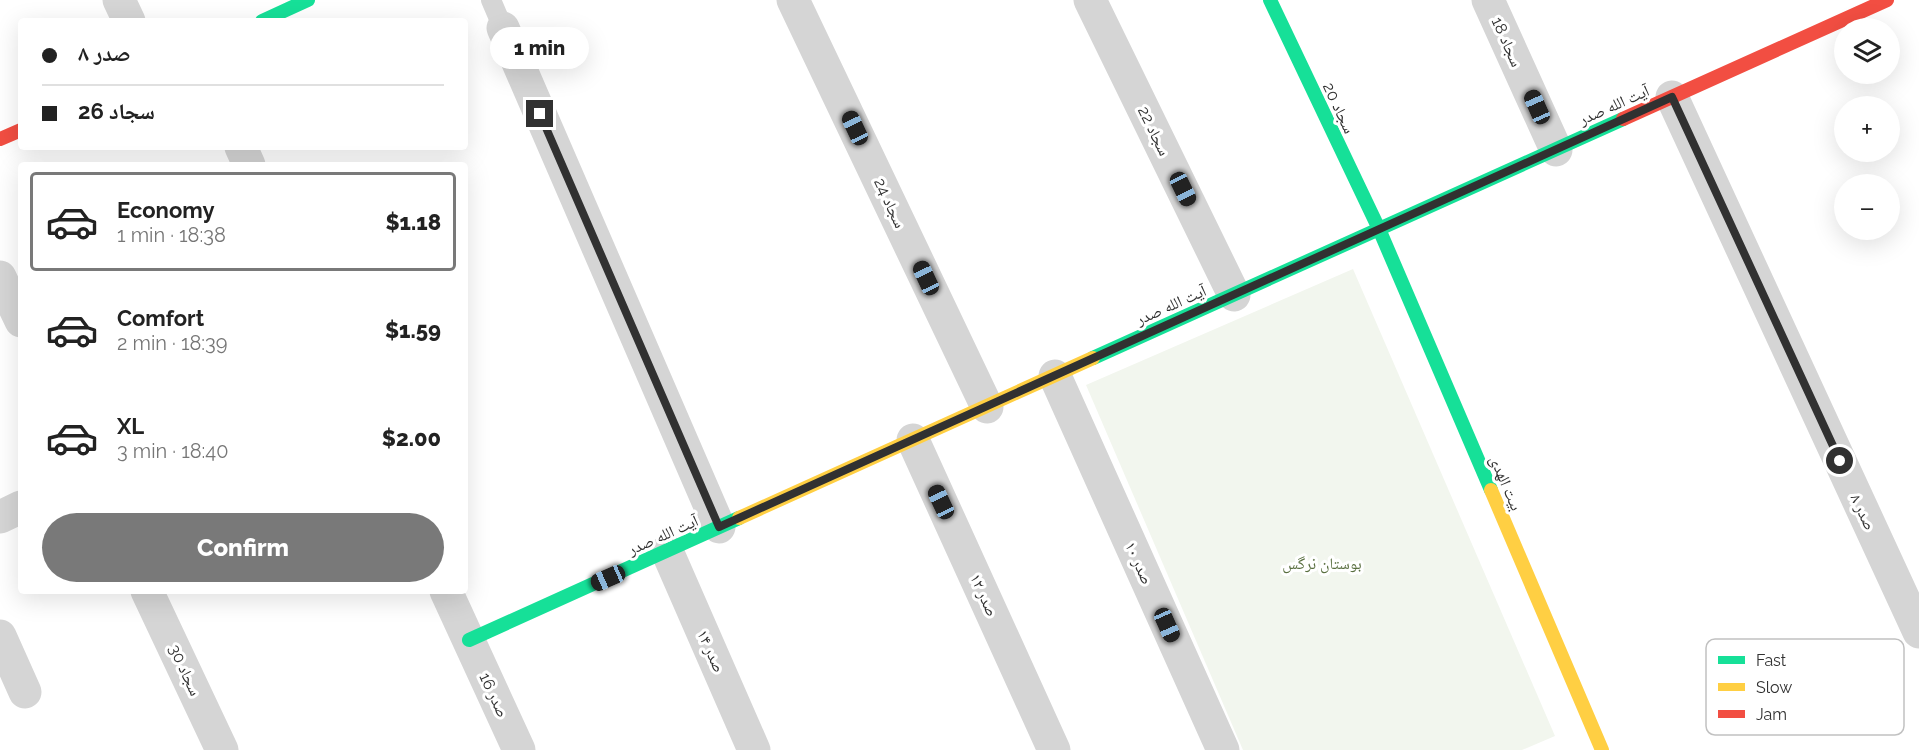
<!DOCTYPE html>
<html lang="en">
<head>
<meta charset="utf-8">
<style>
	body { margin:0; font-family:Raleway,"Noto Naskh Arabic",sans-serif; background:#f2f2f2; color:#222; height:100vh; display:flex; flex-direction:column; font-size:22px; white-space:nowrap }
	* { box-sizing:border-box; margin:0 }
	p { font-size:20px; color:#767676 }
	.icon { flex:none; width:33px; height:33px; fill:none; stroke:currentColor; stroke-width:2; stroke-linecap:round; stroke-linejoin:round }
	.map { position:relative; flex:1; overflow:hidden }
	.drawer { position:absolute; left:18px; top:162px; width:450px; height:432px; display:flex; flex-direction:column; background:#fff; border-radius:6px; box-shadow:0 6px 24px #0002 }
	.drawer>* { flex:none }
	.banner { position:absolute; left:18px; top:18px; width:450px; height:132px; border-radius:6px; box-shadow:0 6px 24px #0002; display:grid; align-content:center; height:132px; padding:0 24px; background:#fff }
	.buttons { position:absolute; left:1834px; top:18px; display:grid; gap:12px }
	.buttons a { display:grid; place-items:center; width:66px; height:66px; border-radius:50%; background:#fff; box-shadow:0 6px 24px #0002; font-size:30px }
	.end { position:absolute; width:27px; height:27px; margin:-14px; border:8px solid #313131; background:#fff; box-shadow:0 0 0 3px #fff }
	.from { border-radius:50% }
	.bubble { position:absolute; height:42px; border-radius:21px; background:#fff; box-shadow:0 6px 24px #0002; font-size:20px; font-weight:800; line-height:42px; text-align:center }
	.car { position:absolute; width:18px; height:36px; margin:-18px -9px; border-radius:8px; box-shadow:0 0 4px 2px #0007; background:linear-gradient(#222 24%,#8ab4d8 0 40%,#222 0 76%,#8ab4d8 0 86%,#222 0) }
	.banner b { display:flex; align-items:center; gap:21px; height:57px; font-size:22px }
	.banner b+b { border-top:2px solid #e0e0e0 }
	.banner i { width:15px; height:15px; background:#222 }
	ul { padding:10px 0 0; list-style:none }
	li { display:flex; align-items:center; gap:18px; height:99px; margin:0 12px 9px; padding:0 12px; border:3px solid transparent; border-radius:6px }
	li div { flex:1 }
	li b { display:block; font-size:22px }
	li em { font-style:normal; font-weight:800 }
	li.active { border-color:#797979 }
	li>.icon { width:54px; height:54px; stroke-width:1.5 }
	.primary-button { display:flex; gap:12px; margin-top:auto; padding:12px 24px }
	.primary-button a { flex:1; height:69px; border-radius:36px; background:#797979; color:#fff; font-size:24px; font-weight:800; line-height:69px; text-align:center }
	.map>svg:first-child { display:block }
	.green { fill:#f2f6ee }
	.lines { fill:none; stroke-linecap:round; stroke-linejoin:round }
	.lane { stroke:#d5d5d5; stroke-width:20 }
	.street { stroke:#d5d5d5; stroke-width:33 }
	.fast { stroke:#16e098; stroke-width:14 }
	.slow { stroke:#ffcf43; stroke-width:14 }
	.jam { stroke:#f24e42; stroke-width:14 }
	.route { stroke:#313131; stroke-width:8 }
	.labels { text-anchor:middle; dominant-baseline:central; stroke-width:6; stroke-linejoin:round; paint-order:stroke }
	.street-label { font-size:16px; fill:#313131; stroke:#fff }
	.park-label { font-size:16px; fill:#586e3e; stroke:#fff }
	.key { fill:#fff; stroke:#c1c1c1; stroke-width:1.5 }
	.key-label { font-size:16px; fill:#313131 }
</style>
</head>
<body>
<div class="map">
<svg width="1919" height="750" viewBox="0 0 1919 750">
	<rect width="100%" height="100%" fill="#fff"/>
	<path class="green" d="M1353,269L1555,736L1522,750H1243L1086,385Z"/>
	<g class="lines">
		<path class="lane" d="M491,0L503,28"/>
		<path class="street" d="M119,0L129,21
			M793,0L987,407
			M1090,0L1234,295
			M1488,0L1556,150
			M503,28L719,527
			M1672,97L1919,632
			M241,147L249,165
			M0,277L21,321
			M1055,376L1223,750
			M913,440L1054,750
			M0,517L21,507
			M667,551L754,750
			M147,591L222,750
			M446,591L519,750
			M0,636L25,692"/>
		<path class="fast" d="M1270,0L1379,229L1491,490
			M262,21L308,0
			M1093,358L1623,119
			M469,640L739,518"/>
		<path class="slow" d="M1491,490L1602,750
			M739,518L1093,358"/>
		<path class="jam" d="M1623,119L1887,0
			M0,139L21,130"/>
	</g>
	<g class="lines">
		<path class="route" d="M540,114L719,527L1672,97L1840,461"/>
	</g>
	<g class="labels">
		<g class="street-label">
			<text transform="translate(1507 42) rotate(66)">سجاد 18</text>
			<text transform="translate(1614 105) rotate(-24)">آیت الله صدر</text>
			<text transform="translate(1339 108) rotate(65)">سجاد 20</text>
			<text transform="translate(1154 131) rotate(64)">سجاد 22</text>
			<text transform="translate(890 203) rotate(65)">سجاد 24</text>
			<text transform="translate(1171 305) rotate(-24)">آیت الله صدر</text>
			<text transform="translate(1506 483) rotate(67)">بیت الهدی</text>
			<text transform="translate(1863 512) rotate(65)">صدر ۸</text>
			<text transform="translate(663 535) rotate(-24)">آیت الله صدر</text>
			<text transform="translate(1139 563) rotate(66)">صدر ۱۰</text>
			<text transform="translate(984 595) rotate(66)">صدر ۱۲</text>
			<text transform="translate(711 651) rotate(66)">صدر ۱۴</text>
			<text transform="translate(185 670) rotate(65)">سجاد 30</text>
			<text transform="translate(494 695) rotate(65)">صدر 16</text>
		</g>
		<g class="park-label">
			<text x="1322" y="563">بوستان نرگس</text>
		</g>
	</g>
	<rect x="1706" y="639" width="198" height="96" rx="9" class="key"/>
	<rect x="1718" y="656" width="27" height="8" fill="#16e098"/>
	<rect x="1718" y="683" width="27" height="8" fill="#ffcf43"/>
	<rect x="1718" y="710" width="27" height="8" fill="#f24e42"/>
	<g class="key-label">
		<text x="1756" y="666">Fast</text>
		<text x="1756" y="693">Slow</text>
		<text x="1756" y="720">Jam</text>
	</g>
</svg>
<div class="buttons">
<a><svg class="icon" aria-label="layers" viewBox="0 0 24 24"><path d="M12 4l9 5-9 5-9-5zM3 14l9 5 9-5"/></svg></a>
<a>+</a>
<a>−</a>
</div>
<i class="end from" style="left:1840px;top:461px"></i>
<i class="end" style="left:540px;top:114px"></i>
<div class="bubble" style="left:490px;top:27px;width:99px">1 min</div>
<i class="car" style="left:1537px;top:107px;rotate:336deg"></i>
<i class="car" style="left:855px;top:128px;rotate:335deg"></i>
<i class="car" style="left:1183px;top:189px;rotate:154deg"></i>
<i class="car" style="left:926px;top:278px;rotate:335deg"></i>
<i class="car" style="left:941px;top:502px;rotate:335deg"></i>
<i class="car" style="left:608px;top:578px;rotate:246deg"></i>
<i class="car" style="left:1167px;top:625px;rotate:156deg"></i>
<div class="banner">
<b><i class="from"></i>صدر ۸</b>
<b><i></i>سجاد 26</b>
</div>
<section class="drawer">
<ul>
<li class="active"><svg class="icon" aria-label="car" viewBox="0 0 24 24"><path d="M5 17H2v-5l4-1 3-4h7l3 4 3 1v5h-3M9 17h6M6 11h13"/><circle cx="7" cy="17" r="2"/><circle cx="17" cy="17" r="2"/></svg><div><b>Economy</b><p>1 min · 18:38</p></div><em>$1.18</em></li>
<li><svg class="icon" aria-label="car" viewBox="0 0 24 24"><path d="M5 17H2v-5l4-1 3-4h7l3 4 3 1v5h-3M9 17h6M6 11h13"/><circle cx="7" cy="17" r="2"/><circle cx="17" cy="17" r="2"/></svg><div><b>Comfort</b><p>2 min · 18:39</p></div><em>$1.59</em></li>
<li><svg class="icon" aria-label="car" viewBox="0 0 24 24"><path d="M5 17H2v-5l4-1 3-4h7l3 4 3 1v5h-3M9 17h6M6 11h13"/><circle cx="7" cy="17" r="2"/><circle cx="17" cy="17" r="2"/></svg><div><b>XL</b><p>3 min · 18:40</p></div><em>$2.00</em></li>
</ul>
<div class="primary-button"><a>Confirm</a></div>
</section>
</div>
</body>
</html>
